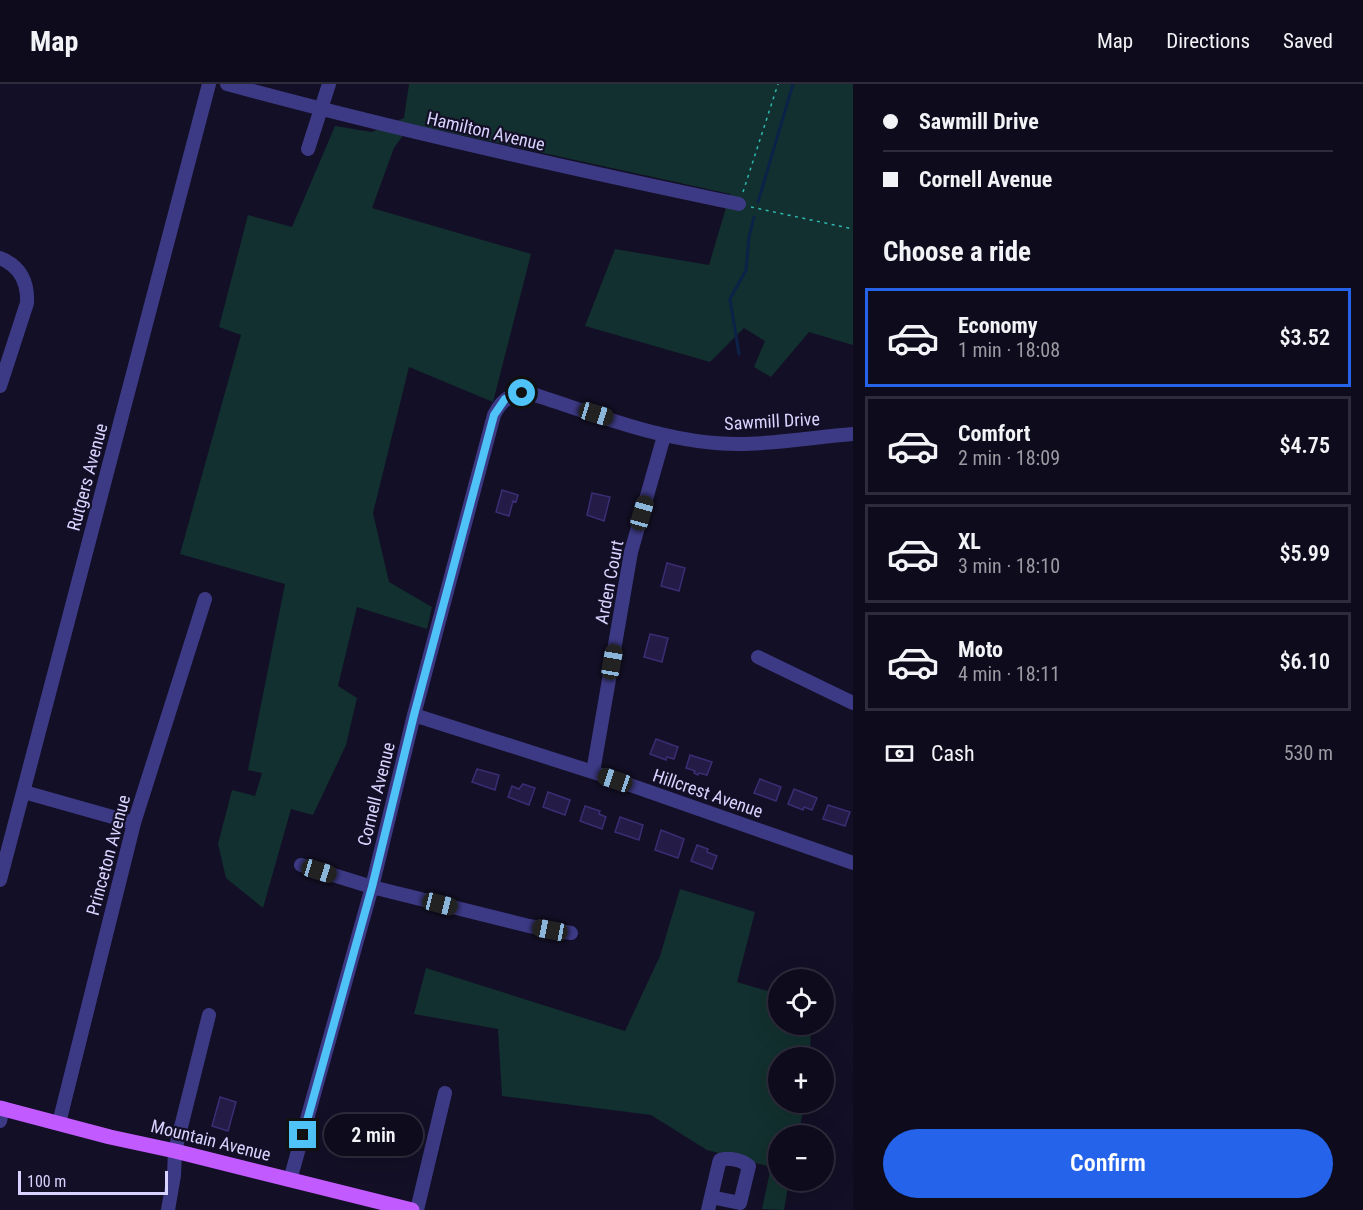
<!DOCTYPE html>
<html lang="en">
<head>
<meta charset="utf-8">
<style>
	body { margin:0; font-family:"Roboto Condensed",sans-serif; background:#1c1929; color:#f1f3f6; height:100vh; display:flex; flex-direction:column; font-size:22px; white-space:nowrap }
	* { box-sizing:border-box; margin:0 }
	p { font-size:20px; color:#9b9ba3 }
	.icon { flex:none; width:33px; height:33px; fill:none; stroke:currentColor; stroke-width:2; stroke-linecap:round; stroke-linejoin:round }
	.map { position:relative; flex:1; overflow:hidden }
	.sheet { display:flex; flex-direction:column; background:#0e0b1c; width:510px }
	.sheet>* { flex:none }
	.banner { display:grid; align-content:center; height:132px; padding:0 30px; background:#0e0b1c }
	.tools { position:absolute; left:768px; top:885px; display:grid; gap:12px }
	.tools a { display:grid; place-items:center; width:66px; height:66px; border-radius:50%; background:#0e0b1c; box-shadow:0 6px 24px #0002,0 0 0 2px #2e2b3b; font-size:30px }
	.scale { position:absolute; left:18px; bottom:15px; width:150px; box-sizing:border-box; padding-left:6px; border:3px solid #d9d4ff; border-top:0; font-size:16px; line-height:21px; white-space:nowrap; color:#d9d4ff; -webkit-text-stroke:4px #130f26; paint-order:stroke }
	.end { position:absolute; width:27px; height:27px; margin:-14px; border:8px solid #4fc3f7; background:#111; box-shadow:0 0 0 3px #111 }
	.from { border-radius:50% }
	.bubble { position:absolute; height:42px; border-radius:21px; background:#0e0b1c; box-shadow:0 6px 24px #0002,0 0 0 2px #2e2b3b; font-size:20px; font-weight:600; line-height:42px; text-align:center }
	.car { position:absolute; width:18px; height:36px; margin:-18px -9px; border-radius:8px; box-shadow:0 0 4px 2px #0007; background:linear-gradient(#222 24%,#8ab4d8 0 40%,#222 0 76%,#8ab4d8 0 86%,#222 0) }
	.banner b { display:flex; align-items:center; gap:21px; height:57px; font-size:22px }
	.banner b+b { border-top:2px solid #2e2b3b }
	.banner i { width:15px; height:15px; background:#f1f3f6 }
	ul { padding:0; list-style:none }
	li { display:flex; align-items:center; gap:18px; height:99px; margin:0 12px 9px; padding:0 18px; border:3px solid #2e2b3b; border-radius:0px }
	li div { flex:1 }
	li b { display:block; font-size:22px }
	li em { font-style:normal; font-weight:600 }
	li.selected { border-color:#2563eb }
	li>.icon { width:54px; height:54px; stroke-width:1.5 }
	h2 { padding:0 30px; font-size:27px; line-height:72px }
	.pay { display:flex; align-items:center; gap:15px; height:66px; padding:0 30px; font-size:22px }
	.pay p { margin-inline-start:auto }
	.primary-button { display:flex; gap:12px; margin-top:auto; padding:12px 30px }
	.primary-button a { flex:1; height:69px; border-radius:36px; background:#2563eb; color:#fff; font-size:24px; font-weight:600; line-height:69px; text-align:center }
	header { display:flex; align-items:center; gap:36px; box-sizing:border-box; height:84px; padding:0 30px; background:#0e0b1c; border-bottom:2px solid #2e2b3b }
	header strong { font-size:28px }
	nav { display:flex; gap:33px; margin-inline-start:auto; font-size:21px }
	main { display:flex; flex:1; min-height:0 }
	.map>svg:first-child { display:block }
	.green { fill:#12302f }
	.lines { fill:none; stroke-linecap:round; stroke-linejoin:round }
	.stream { stroke:#0c2248; stroke-width:3 }
	.building { fill:#241b47; stroke:#3b2d73; stroke-width:1.5 }
	.path { stroke:#2fb8b0; stroke-width:1.5; stroke-dasharray:3 4.5; stroke-linecap:butt }
	.minor { stroke:#3d3a85; stroke-width:14 }
	.major { stroke:#c25bff; stroke-width:15 }
	.route { stroke:#4fc3f7; stroke-width:8 }
	.labels { text-anchor:middle; dominant-baseline:central; stroke-width:4.5; stroke-linejoin:round; paint-order:stroke }
	.street-label { font-size:18px; fill:#d9d4ff; stroke:#130f26 }
</style>
</head>
<body>
<header>
<strong>Map</strong>
<nav><a>Map</a><a>Directions</a><a>Saved</a></nav>
</header>
<main>
<div class="map">
<svg width="853" height="1126" viewBox="0 0 853 1126">
	<rect width="100%" height="100%" fill="#130f26"/>
	<path class="green" d="M409,0H853V261L809,248L771,293L754,283L765,257L744,244L710,278L585,242L615,165L709,181L730,110L411,40L394,64L372,124L531,170L493,318L409,283L373,429L389,498L432,523L427,545L357,523L338,602L357,614L346,661L313,731L291,725L263,824L226,794L218,760L232,706L255,712L262,689L248,686L285,500L180,470L241,251L219,243L248,131L292,143L335,42L372,48L404,34Z
		M680,805L755,828L737,898L778,910V940L811,941L810,973L778,974V1018L805,1019L798,1051L778,1052V1096L789,1097L784,1126L762,1125L771,1083L707,1066L651,1031L502,1012L498,945L414,930L426,884L625,947L660,872Z"/>
	<g class="lines">
		<path class="stream" d="M758,118L793,0
			M739,270L730,215L746,186L749,153L754,133"/>
	</g>
	<path class="building" d="M502,406L518,411L516,418L513,417L509,432L496,428Z
		M592,409L610,413L604,437L587,431Z
		M667,479L685,484L679,507L661,502Z
		M650,550L668,554L662,578L644,573Z
		M656,655L678,663L674,675L667,673L666,676L650,670Z
		M690,671L712,678L707,691L699,689L698,691L694,689L695,687L686,684Z
		M477,685L499,691L495,706L472,698Z
		M760,695L781,703L776,717L754,709Z
		M523,700L535,704L529,721L508,713L512,702L519,705Z
		M794,705L817,714L812,726L804,723L803,726L788,720Z
		M548,708L570,716L565,731L543,723Z
		M828,721L850,728L845,742L823,735Z
		M585,722L600,727L599,730L606,733L602,745L580,737Z
		M620,733L643,741L639,756L615,748Z
		M661,746L684,755L678,774L655,766Z
		M697,761L708,765L707,768L717,772L712,785L691,777Z
		M220,1013L236,1018L228,1047L212,1042Z"/>
	<g class="lines">
		<path class="path" d="M743,108L778,0
			M751,123L853,145"/>
		<path class="minor" d="M227,0C396,46 567,84 739,120
			M308,65L329,0
			M0,174C20,182 28,198 27,219L0,302
			M758,573L853,619
			M414,631L593,688L853,779
			M593,688L631,468L664,352
			M24,708L134,739
			M301,781L372,803L529,842L571,849
			M0,796L209,0
			M0,1037L3,1024
			M59,1039L134,739L205,515
			M290,1096L372,803L414,631L494,331C501,316 512,308 529,309C596,330 666,360 738,360C777,360 815,353 853,350
			M168,1126L174,1091L175,1067L209,931
			M417,1126L445,1009
			M708,1126L719,1079L720,1076C728,1073 742,1076 749,1082L740,1119L711,1113"/>
		<path class="major" d="M0,1024L110,1053L175,1067L412,1126"/>
	</g>
	<g class="lines">
		<path class="route" d="M303,1051L372,803L414,631L494,331L505,315L522,309"/>
	</g>
	<g class="labels">
		<g class="street-label">
			<text transform="translate(486 47) rotate(13)">Hamilton Avenue</text>
			<text transform="translate(772 337) rotate(-3)">Sawmill Drive</text>
			<text transform="translate(87 393) rotate(-75)">Rutgers Avenue</text>
			<text transform="translate(609 498) rotate(-79)">Arden Court</text>
			<text transform="translate(708 709) rotate(19)">Hillcrest Avenue</text>
			<text transform="translate(376 710) rotate(-76)">Cornell Avenue</text>
			<text transform="translate(108 771) rotate(-75)">Princeton Avenue</text>
			<text transform="translate(211 1056) rotate(14)">Mountain Avenue</text>
		</g>
	</g>
</svg>
<div class="tools">
<a><svg class="icon" aria-label="locate" viewBox="0 0 24 24"><circle cx="12" cy="12" r="6"/><path d="M12 2v4M12 18v4M2 12h4M18 12h4"/></svg></a>
<a>+</a>
<a>−</a>
</div>
<div class="scale">100 m</div>
<i class="end from" style="left:522px;top:309px"></i>
<i class="end" style="left:303px;top:1051px"></i>
<div class="bubble" style="left:324px;top:1030px;width:99px">2 min</div>
<i class="car" style="left:596px;top:330px;rotate:107deg"></i>
<i class="car" style="left:642px;top:429px;rotate:16deg"></i>
<i class="car" style="left:612px;top:578px;rotate:10deg"></i>
<i class="car" style="left:615px;top:696px;rotate:289deg"></i>
<i class="car" style="left:319px;top:787px;rotate:107deg"></i>
<i class="car" style="left:440px;top:820px;rotate:104deg"></i>
<i class="car" style="left:550px;top:846px;rotate:281deg"></i>
</div>
<section class="sheet">
<div class="banner">
<b><i class="from"></i>Sawmill Drive</b>
<b><i></i>Cornell Avenue</b>
</div>
<h2>Choose a ride</h2>
<ul>
<li class="selected"><svg class="icon" aria-label="car" viewBox="0 0 24 24"><path d="M5 17H2v-5l4-1 3-4h7l3 4 3 1v5h-3M9 17h6M6 11h13"/><circle cx="7" cy="17" r="2"/><circle cx="17" cy="17" r="2"/></svg><div><b>Economy</b><p>1 min · 18:08</p></div><em>$3.52</em></li>
<li><svg class="icon" aria-label="car" viewBox="0 0 24 24"><path d="M5 17H2v-5l4-1 3-4h7l3 4 3 1v5h-3M9 17h6M6 11h13"/><circle cx="7" cy="17" r="2"/><circle cx="17" cy="17" r="2"/></svg><div><b>Comfort</b><p>2 min · 18:09</p></div><em>$4.75</em></li>
<li><svg class="icon" aria-label="car" viewBox="0 0 24 24"><path d="M5 17H2v-5l4-1 3-4h7l3 4 3 1v5h-3M9 17h6M6 11h13"/><circle cx="7" cy="17" r="2"/><circle cx="17" cy="17" r="2"/></svg><div><b>XL</b><p>3 min · 18:10</p></div><em>$5.99</em></li>
<li><svg class="icon" aria-label="car" viewBox="0 0 24 24"><path d="M5 17H2v-5l4-1 3-4h7l3 4 3 1v5h-3M9 17h6M6 11h13"/><circle cx="7" cy="17" r="2"/><circle cx="17" cy="17" r="2"/></svg><div><b>Moto</b><p>4 min · 18:11</p></div><em>$6.10</em></li>
</ul>
<div class="pay"><svg class="icon" aria-label="cash" viewBox="0 0 24 24"><path d="M3 7h18v10H3z"/><circle cx="12" cy="12" r="2"/></svg>Cash<p>530 m</p></div>
<div class="primary-button"><a>Confirm</a></div>
</section>
</main>
</body>
</html>
